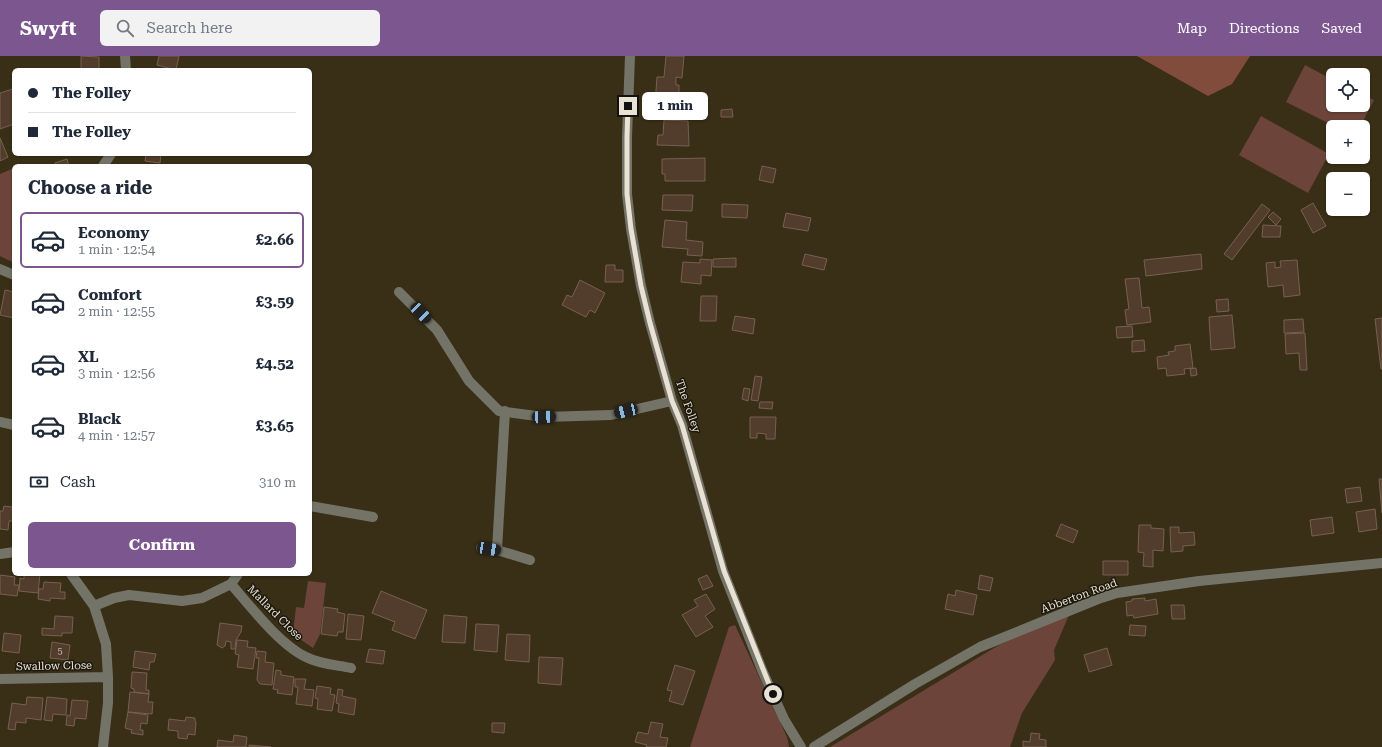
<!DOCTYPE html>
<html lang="en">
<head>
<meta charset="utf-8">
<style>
	body { margin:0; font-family:"Roboto Serif",serif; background:#f2f2f3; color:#1f2937; height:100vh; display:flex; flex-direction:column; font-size:15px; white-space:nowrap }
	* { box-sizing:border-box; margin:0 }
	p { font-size:13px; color:#747a83 }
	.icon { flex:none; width:22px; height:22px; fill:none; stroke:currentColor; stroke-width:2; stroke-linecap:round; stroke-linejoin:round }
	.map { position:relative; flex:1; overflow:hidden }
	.details { position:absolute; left:12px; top:108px; width:300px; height:412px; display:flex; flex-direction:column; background:#fff; border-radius:6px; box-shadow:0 1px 3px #0004 }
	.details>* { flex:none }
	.guide { position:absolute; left:12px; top:12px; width:300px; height:88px; border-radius:6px; box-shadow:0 1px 3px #0004; display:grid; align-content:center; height:88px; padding:0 16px; background:#fff }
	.controls { position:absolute; left:1326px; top:12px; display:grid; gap:8px }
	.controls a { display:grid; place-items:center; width:44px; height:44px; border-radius:6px; background:#fff; box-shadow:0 1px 3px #0004; font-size:20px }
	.end { position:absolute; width:18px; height:18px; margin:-9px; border:5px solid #e9e2d4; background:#111; box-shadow:0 0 0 2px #111 }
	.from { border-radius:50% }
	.bubble { position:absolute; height:28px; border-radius:6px; background:#fff; box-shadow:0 1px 3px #0004; font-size:13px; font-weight:700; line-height:28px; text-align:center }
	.car { position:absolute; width:12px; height:24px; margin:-12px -6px; border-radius:5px; box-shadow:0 0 3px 1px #0007; background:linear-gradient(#222 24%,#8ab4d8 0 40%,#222 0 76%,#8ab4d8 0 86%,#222 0) }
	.guide b { display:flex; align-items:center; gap:14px; height:38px; font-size:15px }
	.guide b+b { border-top:1px solid #e0e1e3 }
	.guide i { width:10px; height:10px; background:#1f2937 }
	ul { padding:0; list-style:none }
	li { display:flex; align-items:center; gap:12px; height:56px; margin:0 8px 6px; padding:0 8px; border:2px solid transparent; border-radius:6px }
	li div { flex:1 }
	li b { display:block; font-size:15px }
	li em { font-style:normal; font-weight:700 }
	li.active { border-color:#7b568f }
	li>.icon { width:36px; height:36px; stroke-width:1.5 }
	h2 { padding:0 16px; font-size:18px; line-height:48px }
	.pay { display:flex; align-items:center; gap:10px; height:44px; padding:0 16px; font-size:15px }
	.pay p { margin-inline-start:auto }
	.button { display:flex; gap:8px; margin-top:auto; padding:8px 16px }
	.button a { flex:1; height:46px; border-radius:6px; background:#7b568f; color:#fff; font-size:16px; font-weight:700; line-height:46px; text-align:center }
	header { display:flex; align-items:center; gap:24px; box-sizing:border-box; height:56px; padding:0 20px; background:#7b568f; color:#fff }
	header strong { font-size:19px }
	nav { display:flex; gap:22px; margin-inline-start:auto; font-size:14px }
	.search { width:280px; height:36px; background:#f2f2f3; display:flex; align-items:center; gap:10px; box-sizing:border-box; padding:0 14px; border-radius:6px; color:#747a83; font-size:15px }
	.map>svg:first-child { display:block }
	.green { fill:#6d4439 }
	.forest { fill:#824c3d }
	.building { fill:#523d2c; stroke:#77604e }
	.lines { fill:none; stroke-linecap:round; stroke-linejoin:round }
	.minor { stroke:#737367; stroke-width:10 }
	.route { stroke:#e9e2d4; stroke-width:5 }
	.labels { text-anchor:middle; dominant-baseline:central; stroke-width:3; stroke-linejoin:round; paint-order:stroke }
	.number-label { font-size:9px; fill:#c3b9aa }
	.street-label { font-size:11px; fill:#e9e2d4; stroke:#1c180d }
</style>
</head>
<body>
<header>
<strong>Swyft</strong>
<div class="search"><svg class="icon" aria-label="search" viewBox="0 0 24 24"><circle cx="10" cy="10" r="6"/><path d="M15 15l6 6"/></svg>Search here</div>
<nav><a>Map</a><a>Directions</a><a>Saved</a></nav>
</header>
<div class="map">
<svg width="1382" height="691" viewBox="0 0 1382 691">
	<rect width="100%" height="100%" fill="#392f17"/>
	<path class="green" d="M1305,9L1333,24V49H1363V39L1374,44L1360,71H1336L1286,46Z
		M1261,60L1329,98L1308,137L1239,99Z
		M14,112V207L0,200V118Z
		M308,525L326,527L320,578L313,592L291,577L294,569L296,551L304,552Z
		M1069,559L1054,594L1055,604L1022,657L1010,691H830L999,589Z
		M735,569L787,681L789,691H690L729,571Z"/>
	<path class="forest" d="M1137,0H1250L1232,28L1208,40Z"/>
	<path class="building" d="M81,0L99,1V14H81Z
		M159,0H179L176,14L157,9Z
		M666,0H684L682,22L676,21V29H679V38L668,37V49L655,48L657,21H664Z
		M13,33L14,36V68L0,73V37Z
		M687,42L693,50L683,57L677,48Z
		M732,53L733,61H721V54Z
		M664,64L688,65L689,90L657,89L658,79H663Z
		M0,82L8,101L0,105Z
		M146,98H161L160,107L145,105Z
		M705,102V125H665V118H662V103Z
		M67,103L69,110H56L55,107Z
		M762,110L776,113L773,127L759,124Z
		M663,139H693L692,155L662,154Z
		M1313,147L1326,170L1313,177L1301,154Z
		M722,148L748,149L747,162L722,161Z
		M1262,148L1270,154L1232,204L1224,198Z
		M1273,156L1281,163L1276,169L1268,161Z
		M786,157L811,162L808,175L783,171Z
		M665,164L687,166L686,184L703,186L702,200L687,199L688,193L662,191Z
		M1263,169L1281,170L1280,181H1262Z
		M805,198L827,203L824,214L802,209Z
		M1201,198L1202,213L1146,220L1144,204Z
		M736,202V211H713V203Z
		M700,203L712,204L711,220L701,219V228L681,226L683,206L700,207Z
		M1297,204L1300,239L1284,241L1283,229L1268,231L1266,207L1275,206V212L1281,211L1280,205Z
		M606,209H615V214H623V226H605Z
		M1139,222L1142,252L1149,251L1151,266L1127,269L1125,254L1129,253L1125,223Z
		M580,224L605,237L595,257L590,254L586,261L562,249L567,239L572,241Z
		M5,234L14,236V262L0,259Z
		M701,240H717L716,265H700Z
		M1228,243L1229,255L1217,256L1216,244Z
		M1232,259L1235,292L1211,294L1209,261Z
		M735,260L755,263L753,278L732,274Z
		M1382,262V313H1381L1375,263Z
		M1303,263L1304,276L1284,277V264Z
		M1132,270L1133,281L1117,282L1116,271Z
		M1305,277L1307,314H1300L1299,297L1286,298L1285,278Z
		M1144,284L1145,295L1132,296V285Z
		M1190,288L1193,312L1184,313L1185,318L1167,320L1166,312L1158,313L1157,301L1169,299L1168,296L1175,295V290Z
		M1196,312L1197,319L1191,320L1190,313Z
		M755,320L762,321L758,345L751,344Z
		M744,332L750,333L748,345L742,343Z
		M760,346H773L772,353L759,352Z
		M750,361H776L775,383H766V378L757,377V382H750Z
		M1379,423H1382V457Z
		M1360,431L1362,445L1347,447L1345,433Z
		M4,450L12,451V455H14V465H9L8,474L0,473V455H3Z
		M1375,453L1377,473L1359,476L1356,456Z
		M1332,461L1334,477L1312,480L1310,464Z
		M1061,468L1078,475L1073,487L1056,480Z
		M1139,469H1151V472L1164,473L1163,495L1153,494V511L1143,510L1144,497L1138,496Z
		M1170,471H1179V477L1194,476L1195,489L1183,490V495L1171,496Z
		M1103,505H1128V519H1103Z
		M24,518H40L38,537L19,535L20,522L24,523Z
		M0,519L15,521L14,529H19L17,540L0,538Z
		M707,519L713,530L703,534L698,523Z
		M980,519L993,522L990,535L978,533Z
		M44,526L61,527L60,536H65V543L50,542V545L38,543L39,533H43Z
		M956,534L977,539L973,559L945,553L948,538L955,540Z
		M381,535L427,554L415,583L392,574L395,566L372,557Z
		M706,538L715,553L705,560L713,571L696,581L682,559L698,550L694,544Z
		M1145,542V545L1156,543L1158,558L1134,562L1133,559L1127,560L1126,546L1132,545V543Z
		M1171,549H1184L1185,563H1172Z
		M324,551L338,553L337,556L345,558L343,576H338L337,580L321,578Z
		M348,558L364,560L361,584L346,583Z
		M444,559L467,561L465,587L442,586Z
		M55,560L73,561L72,577H62V580L42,579V572L54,573Z
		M220,567L242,570L241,576L236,584L235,593H231V586L226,585L225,590L222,592L217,589Z
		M476,568L499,569L497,596L474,594Z
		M1130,569L1146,570L1145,580L1129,579Z
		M4,577L21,579L19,597L2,595Z
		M507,578L530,579L529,606L505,604Z
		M237,584L248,585L247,591L256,592L253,613L237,611L239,599L235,598Z
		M52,586L70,589L68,604L50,602Z
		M1107,592L1112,609L1089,616L1084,599Z
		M369,593L385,595L383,608L366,606Z
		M135,595L156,598L154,606H150L149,614L133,611Z
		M257,595L266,596L265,606L274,607L272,629L260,628L257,624L259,602H256Z
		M539,601L563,602L561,629L538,627Z
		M675,609L695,615L683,649L669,645L672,635L667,634Z
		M276,614L281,615V619L294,621L292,639L277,637L278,634L273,633Z
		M132,616L147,617L146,634H149V638L134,636V633L131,632Z
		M295,623H306L304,633L314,634L312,650L296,648L298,631H295Z
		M317,630L331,632L330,638L335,639L332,655L317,653L318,643L315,642Z
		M338,633L343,634L342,640L356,643L354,659L338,656L339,648L336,647Z
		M130,636L149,638L148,646H153L152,658L128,656Z
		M27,641L43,642L41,664L26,662V667L16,666L15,674L8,673L12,647L26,649Z
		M47,641L67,643L66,659L53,658L52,665L44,664Z
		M72,644L88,645L86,663L75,662L74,670L66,669L67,659L70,660Z
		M128,656L148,659L147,668L141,667L140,674H143V679L131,677L132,674L125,672Z
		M186,661L195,662V665L196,666L195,679L188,678L187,683L178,682V675L168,674L169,663L185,665Z
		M651,666L663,668L660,681L668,682L666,691H646L647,689L635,686L638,676L648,678Z
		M492,667H505L504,677L492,676Z
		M1031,677L1040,678L1039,683L1046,684V691H1023V685L1030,686Z
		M234,679L247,681L246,691H217L218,684L233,686Z
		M249,689L271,691H249Z"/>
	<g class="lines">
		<path class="minor" d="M125,0L126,14
			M630,0L627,81V138L631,173L641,230L650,267L672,345L682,369L723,515L762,614L784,663L801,691
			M103,110L111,98
			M0,213L14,219
			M399,236L437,274L469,325L499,355L544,361L611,359L672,345
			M0,366L14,369
			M310,450L373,461
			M481,492L497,494L530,504
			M497,494L505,355
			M0,498L14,496
			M71,518L94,550L106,588L108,621V647L103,691
			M231,528C250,550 280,589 306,601C319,608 336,609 351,612
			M94,550L114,542L129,539L182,545L202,542L231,528L238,518
			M0,623L108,621
			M814,691L915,628L980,591L1098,543L1117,537L1199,525L1382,507"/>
	</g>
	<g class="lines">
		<path class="route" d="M628,50L627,81V138L631,173L641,230L650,267L672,345L682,369L724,515L773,638"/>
	</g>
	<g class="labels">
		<g class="number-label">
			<text x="60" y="595">5</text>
		</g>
		<g class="street-label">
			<text transform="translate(688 350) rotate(71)">The Folley</text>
			<text transform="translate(1079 540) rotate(-20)">Abberton Road</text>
			<text transform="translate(275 557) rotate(45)">Mallard Close</text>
			<text transform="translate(54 610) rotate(-1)">Swallow Close</text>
		</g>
	</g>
</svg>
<div class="controls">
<a><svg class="icon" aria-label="locate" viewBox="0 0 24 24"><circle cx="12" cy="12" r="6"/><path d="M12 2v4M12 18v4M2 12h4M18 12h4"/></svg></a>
<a>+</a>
<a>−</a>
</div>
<i class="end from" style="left:773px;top:638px"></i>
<i class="end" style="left:628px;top:50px"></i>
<div class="bubble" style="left:642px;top:36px;width:66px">1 min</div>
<i class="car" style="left:421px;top:257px;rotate:136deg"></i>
<i class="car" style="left:626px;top:355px;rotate:257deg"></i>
<i class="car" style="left:544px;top:361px;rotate:88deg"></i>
<i class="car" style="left:489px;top:493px;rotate:99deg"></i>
<div class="guide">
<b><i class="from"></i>The Folley</b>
<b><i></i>The Folley</b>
</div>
<section class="details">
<h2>Choose a ride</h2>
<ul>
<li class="active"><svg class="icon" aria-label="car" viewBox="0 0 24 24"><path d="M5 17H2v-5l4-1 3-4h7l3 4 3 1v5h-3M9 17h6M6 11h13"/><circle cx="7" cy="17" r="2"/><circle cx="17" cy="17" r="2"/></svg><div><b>Economy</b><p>1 min · 12:54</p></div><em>£2.66</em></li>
<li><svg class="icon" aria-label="car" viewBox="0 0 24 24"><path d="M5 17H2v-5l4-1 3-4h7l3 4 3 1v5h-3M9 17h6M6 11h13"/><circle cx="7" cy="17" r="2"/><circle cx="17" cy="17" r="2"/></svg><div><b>Comfort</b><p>2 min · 12:55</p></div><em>£3.59</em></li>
<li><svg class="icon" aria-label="car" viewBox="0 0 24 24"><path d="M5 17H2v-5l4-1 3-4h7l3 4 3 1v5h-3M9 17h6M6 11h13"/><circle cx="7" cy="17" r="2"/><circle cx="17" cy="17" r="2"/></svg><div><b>XL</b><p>3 min · 12:56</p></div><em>£4.52</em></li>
<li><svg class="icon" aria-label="car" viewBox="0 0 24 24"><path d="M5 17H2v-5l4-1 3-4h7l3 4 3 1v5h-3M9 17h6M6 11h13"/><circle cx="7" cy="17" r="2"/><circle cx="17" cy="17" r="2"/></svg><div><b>Black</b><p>4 min · 12:57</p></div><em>£3.65</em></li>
</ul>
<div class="pay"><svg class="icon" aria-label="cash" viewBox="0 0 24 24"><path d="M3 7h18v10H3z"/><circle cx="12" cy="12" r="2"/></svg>Cash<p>310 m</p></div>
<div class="button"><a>Confirm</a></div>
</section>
</div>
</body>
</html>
